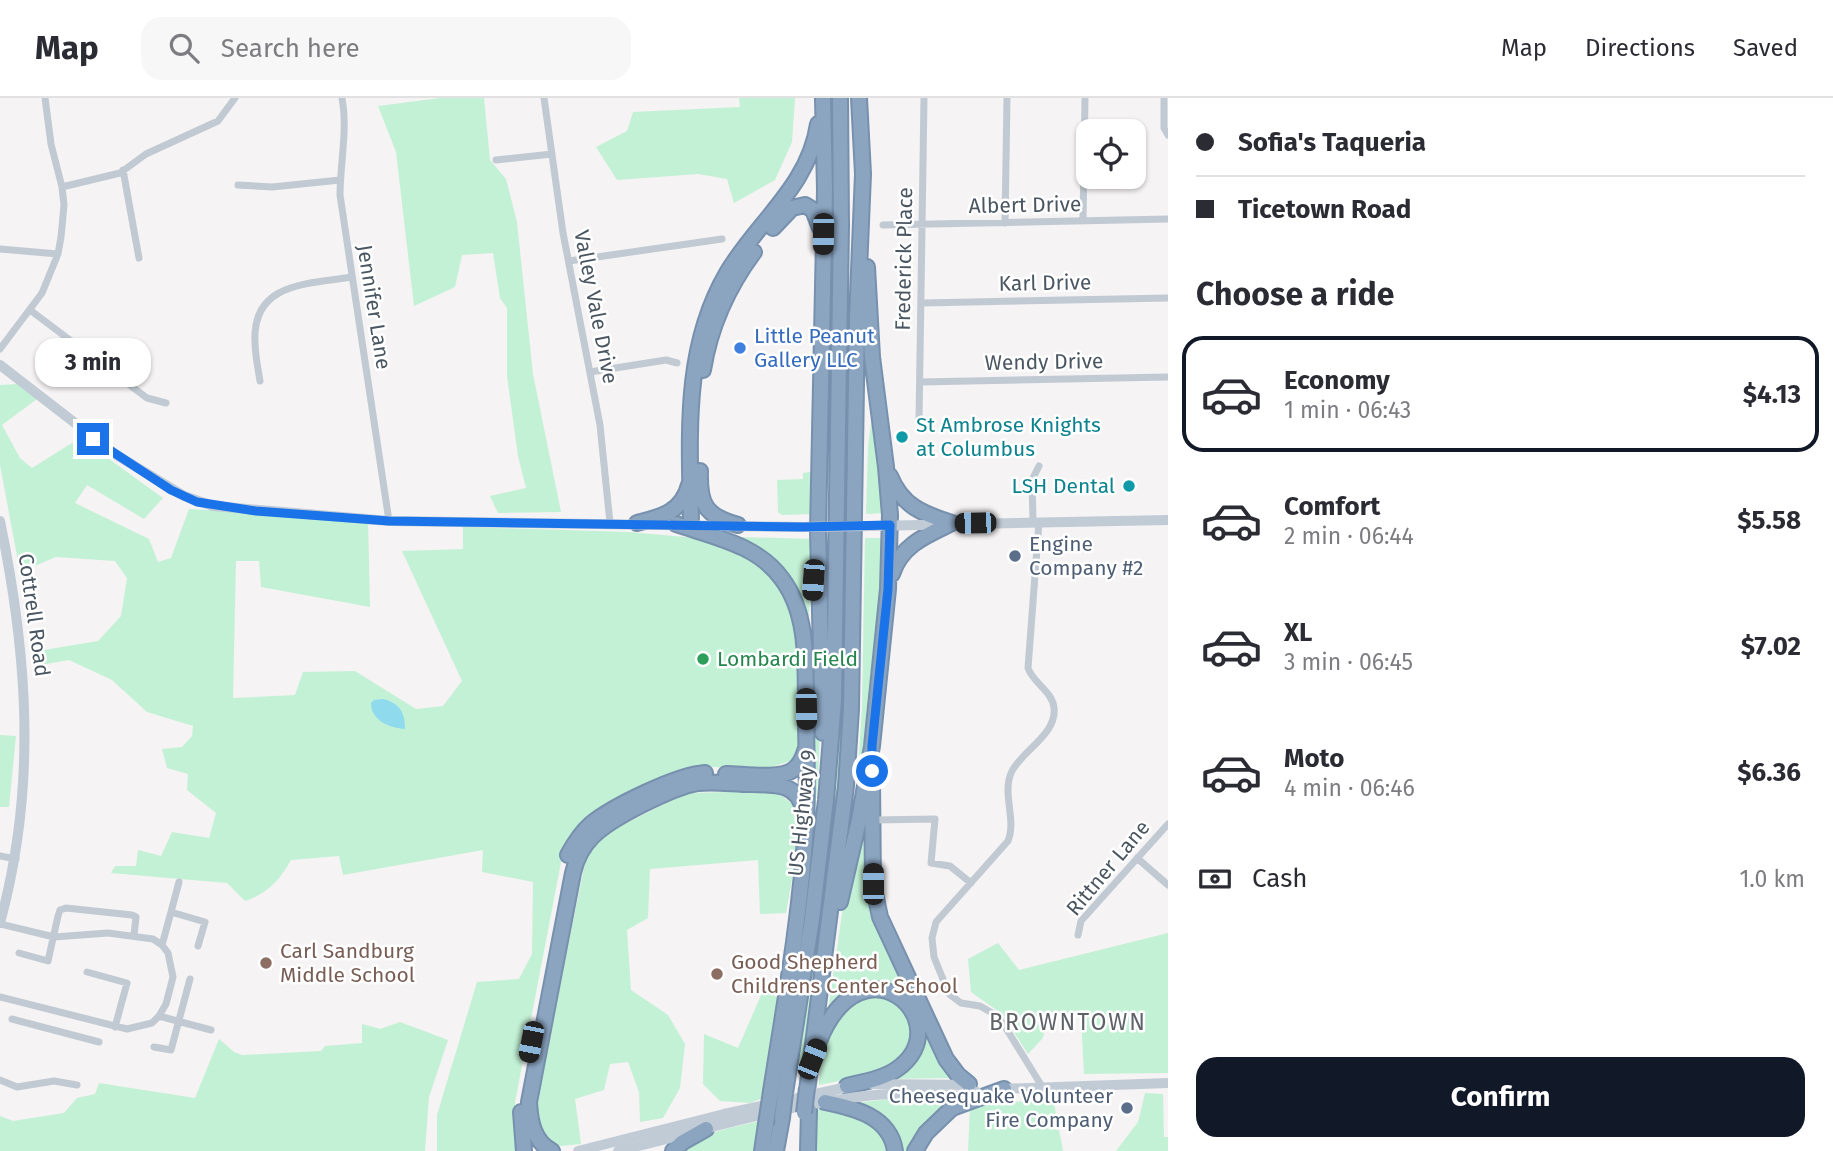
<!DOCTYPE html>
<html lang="en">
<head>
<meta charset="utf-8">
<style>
	body { margin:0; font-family:"Fira Sans",sans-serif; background:#f7f7f7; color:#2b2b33; height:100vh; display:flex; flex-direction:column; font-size:26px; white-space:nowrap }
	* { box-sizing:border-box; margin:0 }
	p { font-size:23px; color:#7c7c81 }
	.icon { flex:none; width:38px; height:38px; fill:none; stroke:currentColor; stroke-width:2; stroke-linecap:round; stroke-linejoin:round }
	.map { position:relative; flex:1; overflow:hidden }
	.side { display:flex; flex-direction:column; background:#fff; width:665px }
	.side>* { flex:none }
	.banner { display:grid; align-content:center; height:154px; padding:0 28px; background:#fff }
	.buttons { position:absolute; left:1076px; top:21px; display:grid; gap:14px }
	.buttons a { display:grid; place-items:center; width:70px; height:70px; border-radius:14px; background:#fff; box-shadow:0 2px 5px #0004; font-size:35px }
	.end { position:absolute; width:32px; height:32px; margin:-16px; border:9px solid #1a73e8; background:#fff; box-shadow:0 0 0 4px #fff }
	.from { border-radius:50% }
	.bubble { position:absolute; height:49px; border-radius:21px; background:#fff; box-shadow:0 2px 5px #0004; font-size:23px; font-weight:700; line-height:49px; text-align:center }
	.car { position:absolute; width:21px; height:42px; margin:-21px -10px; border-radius:9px; box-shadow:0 0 5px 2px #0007; background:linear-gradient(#222 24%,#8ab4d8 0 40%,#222 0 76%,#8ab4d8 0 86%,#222 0) }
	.banner b { display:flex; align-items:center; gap:24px; height:66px; font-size:26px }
	.banner b+b { border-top:2px solid #e1e1e2 }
	.banner i { width:18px; height:18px; background:#2b2b33 }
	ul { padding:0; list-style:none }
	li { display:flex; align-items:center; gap:21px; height:116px; margin:0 14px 10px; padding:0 14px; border:4px solid transparent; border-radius:21px }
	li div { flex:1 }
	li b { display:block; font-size:26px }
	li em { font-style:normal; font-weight:700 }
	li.current { border-color:#111827 }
	li>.icon { width:63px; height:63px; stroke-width:1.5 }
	h2 { padding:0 28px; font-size:32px; line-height:84px }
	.pay { display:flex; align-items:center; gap:18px; height:77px; padding:0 28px; font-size:26px }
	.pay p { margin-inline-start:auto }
	.primary-button { display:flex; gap:14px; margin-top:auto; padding:14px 28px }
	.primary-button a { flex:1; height:80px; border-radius:21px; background:#111827; color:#fff; font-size:28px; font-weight:700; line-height:80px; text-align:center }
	header { display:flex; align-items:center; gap:42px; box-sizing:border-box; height:98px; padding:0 35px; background:#fff; border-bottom:2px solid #e1e1e2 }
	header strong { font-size:33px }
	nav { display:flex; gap:38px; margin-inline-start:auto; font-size:24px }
	.search { width:490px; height:63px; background:#f7f7f7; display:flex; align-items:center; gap:18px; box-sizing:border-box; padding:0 24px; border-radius:21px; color:#7c7c81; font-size:26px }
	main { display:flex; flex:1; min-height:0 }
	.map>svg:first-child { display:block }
	.green { fill:#c3f1d5 }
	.water { fill:#90daee }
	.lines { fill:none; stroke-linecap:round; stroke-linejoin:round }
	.highway-casing { stroke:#7690ad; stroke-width:18 }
	.street { stroke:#c1cad2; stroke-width:7 }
	.secondary { stroke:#c1cbd6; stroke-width:10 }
	.highway { stroke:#8ba5c1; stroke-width:14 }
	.highway-bridge-casing { stroke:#7690ad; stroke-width:18; stroke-linecap:butt }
	.secondary-bridge { stroke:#c1cbd6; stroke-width:10 }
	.highway-bridge { stroke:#8ba5c1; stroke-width:14 }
	.route { stroke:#1a73e8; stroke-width:9 }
	.shop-dot { fill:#3f7fe0; stroke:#fff; stroke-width:2.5 }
	.culture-dot { fill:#0f9aa8; stroke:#fff; stroke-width:2.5 }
	.service-dot { fill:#5c6f8a; stroke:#fff; stroke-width:2.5 }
	.leisure-dot { fill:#2e9e5b; stroke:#fff; stroke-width:2.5 }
	.education-dot { fill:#8d6e63; stroke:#fff; stroke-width:2.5 }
	.labels { text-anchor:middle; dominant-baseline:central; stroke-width:5; stroke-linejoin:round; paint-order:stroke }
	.street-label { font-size:21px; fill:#4a5661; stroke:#fff }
	.shop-label { font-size:21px; fill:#366cbe; stroke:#fff; text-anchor:start }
	.culture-label { font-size:21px; fill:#0d838f; stroke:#fff; text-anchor:start }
	.service-label { font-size:21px; fill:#4e5e75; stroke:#fff; text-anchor:start }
	.leisure-label { font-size:21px; fill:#27864d; stroke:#fff; text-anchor:start }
	.education-label { font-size:21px; fill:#785e54; stroke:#fff; text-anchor:start }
	.neighbourhood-label { font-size:23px; letter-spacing:2px; fill:#5f6368; stroke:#fff }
</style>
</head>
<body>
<header>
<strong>Map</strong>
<div class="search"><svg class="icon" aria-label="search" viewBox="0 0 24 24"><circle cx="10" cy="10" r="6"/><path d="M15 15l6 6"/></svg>Search here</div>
<nav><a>Map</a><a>Directions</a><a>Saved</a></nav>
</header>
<main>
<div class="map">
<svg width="1168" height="1053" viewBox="0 0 1168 1053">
	<rect width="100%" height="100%" fill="#f5f3f3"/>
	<path class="green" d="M440,0H484L490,62L506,81L517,124L533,276L561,414L498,415L490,398L526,390L518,358L507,278V210L500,200L493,155L462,157L455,189L414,208L396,54L378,8Z
		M739,0H795L792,44L775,82L734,105L727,81L698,76L617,82L596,49L627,33L633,14L740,9Z
		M18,286L37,301L2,327L20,360L32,370L80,340L163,400L144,421L87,387L75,405L149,441L158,464L171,460L189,411L368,421L370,509L261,489L259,463H236L233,600L295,597L303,574L355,573L416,611L443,608L462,583L402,453L463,451V429L629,434L696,440L749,458L766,470L786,494L799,544V653L793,662L766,671L714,669L686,672L563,754L515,1004L520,1050L518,1053H437V1017L477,884L519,881L532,856L533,784L482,774L483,752L343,777L339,758L291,762C279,783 268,795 245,803L227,785L111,775L115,768H136L138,752L161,758L172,734L209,740L216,715L187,692L188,676L167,670L162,651L182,649L192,638L193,628L147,614L112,582L69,562L35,568L32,554L98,543L121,518L127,480L115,463L56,459L20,474L0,367V287Z
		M812,299H815L814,416L782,417L778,414L777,382L803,381V375L811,374Z
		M873,310L886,415L866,416L868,348Z
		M740,439L814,441L808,530L793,487L739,443Z
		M865,440H886L865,672L855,717L862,609Z
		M842,441H849L842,664L832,763L802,965H796L833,710L841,587Z
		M816,534L820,630L818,681L809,769L811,556Z
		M0,637L16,638L9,709H0Z
		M776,693L797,710L795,764L786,815L760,816L758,762L650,771L648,820L627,832L631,892L668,917L685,946L680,990L663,1020L640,1024L639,994L628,964L610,966L604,992L575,1001L581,1046L560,1048L547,1042L537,1018V1001L587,755L595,741L686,695Z
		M868,699L871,792L954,980L888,981L922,933L884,888L828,913L843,809Z
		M1168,835V975L1084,976L1081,919L1051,918L1042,941L1028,956L1002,916L971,894L968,861L998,845L1019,872Z
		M762,895H771L778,900L774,946L763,1000L750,1005L720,1003L703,986L704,936L738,950Z
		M867,897C899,900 904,905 914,935L903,960L879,975L819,987C820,965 823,934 840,917C847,909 858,903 867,897Z
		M400,924L448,942L429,999L425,1053H0V1018L13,1023L64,1015L77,1000L95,996L99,985L195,1000L219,941L234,954L242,957L321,953L325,948L362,945V926L380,931Z
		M1145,995L1163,996L1164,1039H1168V1053H1116L1138,1024Z
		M897,1000L962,1001L911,1053H899L855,1005Z
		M1053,1000L1063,1053H968L970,1009Z
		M832,1010L877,1026L891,1053H811L814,1011Z
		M760,1023L757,1053H678C702,1034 731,1030 760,1023Z"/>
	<path class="water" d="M383,601C400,605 405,615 405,631C390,630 371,623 371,605L374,602Z"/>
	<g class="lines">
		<g class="highway-casing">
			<path id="highway" d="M773,130L792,110L805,107L813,112L820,130
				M703,272C710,228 728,189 754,154
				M700,373C699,406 705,418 738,427
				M890,378C902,408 923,416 952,425
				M637,425C661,419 682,414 689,387
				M676,426C714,439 758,447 782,481C810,518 805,571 806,614C806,651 808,689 806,725C801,815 785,904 771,993
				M691,426C690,341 682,252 727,175C757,124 809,88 818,26
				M892,476C901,447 927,437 952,425
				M823,635L818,433L825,92L823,0
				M726,676C743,676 779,682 793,672C800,667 803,660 805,653
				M872,684L873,786L880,819L946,961L958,977L969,986
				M568,757C574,746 581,735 591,726C613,708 677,677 705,675
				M840,804L859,722L872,648L888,491L890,417L886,369L872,259L867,169
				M819,943C864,833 961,926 897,971C883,981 863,984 847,988
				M807,993L846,688L851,611L857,221L863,76L859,0
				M785,995L812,821L826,702L834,602L841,127L840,0
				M825,1004C854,1010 890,1018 895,1053
				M521,1014L524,1053
				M552,1053C534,1044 530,1024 529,1004L573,775C576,761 582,749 593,738C611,720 673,689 697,685C715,683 734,686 751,686C773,687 797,684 803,711
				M673,1053L683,1044L706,1031
				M762,1053L766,1026
				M776,1053L782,1020
				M808,1053L809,1012
				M915,1053L926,1035L952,1010L1004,991"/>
		</g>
		<path class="street" d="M342,0C348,32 340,65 340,97L389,423
			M544,0L563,135L600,327L610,425
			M1164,0V30L1168,37
			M496,62L552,56
			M123,72L139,160
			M238,87L272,89L340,82
			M62,89L120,75L146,56L218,23L235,0
			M1083,123L1085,0
			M1005,125L1007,0
			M883,127L1168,121
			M0,151L58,156
			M569,163L722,141
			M922,205L1168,200
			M30,212L147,300L166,305
			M0,251L42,195L58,156L61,139L64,107L62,89L51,46L45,0
			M590,274L666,262L677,265
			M260,283C258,270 255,257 255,244C252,184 308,186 352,179
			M920,284L1168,279
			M919,322L924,0
			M1033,424L1032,382L1039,368
			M1039,424L1028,570C1033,585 1053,594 1054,610C1057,636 1023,652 1012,673C1001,695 1017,721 1008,743L936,824L932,840L934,859L949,896L961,905L980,908L999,919L1043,990
			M873,722L935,721L931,765L950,768L971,785
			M0,758L16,761
			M1137,760L1168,787
			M171,814L179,784
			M0,826L54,839L108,835L153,841L162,847L168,855L173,879L166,906L159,918L152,925L127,931L0,899
			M1078,837L1081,823L1168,726
			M162,847L171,814L205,824L198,848
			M19,855L48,863L58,818L60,812L66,810L132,817L136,819L134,837
			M87,874L127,885L115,929
			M159,918L211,932
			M12,921L99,944
			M154,949L171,952L190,881
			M0,982L17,989L54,983L77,987"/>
		<path class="secondary" d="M0,267L115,356L184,398L213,408L389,423L803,429
			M0,423C28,559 37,689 0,825
			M871,428L1168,422
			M872,986L971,987
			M999,991L1168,985
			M578,1053L724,1016L852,988
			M618,1053C697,1034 777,1009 857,999C894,994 932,996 969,998L977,994"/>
		<use href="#highway" class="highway"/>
		<g class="highway-bridge-casing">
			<path id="highway-bridge" d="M804,1015L807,990
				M782,1020L785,995
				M766,1026L771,993"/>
		</g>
		<path class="secondary-bridge" d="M803,429L871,428"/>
		<use href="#highway-bridge" class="highway-bridge"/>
	</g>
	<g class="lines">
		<path class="route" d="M93,341L171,392L197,404L256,413L389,423L803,429L890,427L888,491L872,648V673"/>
	</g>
	<circle class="shop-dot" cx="740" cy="250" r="7"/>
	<g class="culture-dot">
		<circle cx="902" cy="339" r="7"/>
		<circle cx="1129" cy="388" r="7"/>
	</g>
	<g class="service-dot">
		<circle cx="1015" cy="458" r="7"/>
		<circle cx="1127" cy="1010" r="7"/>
	</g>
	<circle class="leisure-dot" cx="703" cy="561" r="7"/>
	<g class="education-dot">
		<circle cx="266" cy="865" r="7"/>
		<circle cx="717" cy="876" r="7"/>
	</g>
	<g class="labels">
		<g class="street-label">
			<text transform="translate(1025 107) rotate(-1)">Albert Drive</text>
			<text transform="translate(904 161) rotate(-89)">Frederick Place</text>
			<text transform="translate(1045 185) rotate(-1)">Karl Drive</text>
			<text transform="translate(374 209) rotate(81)">Jennifer Lane</text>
			<text transform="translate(596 209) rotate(79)">Valley Vale Drive</text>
			<text transform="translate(1044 264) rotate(-1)">Wendy Drive</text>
			<text transform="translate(34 517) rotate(82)">Cottrell Road</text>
			<text transform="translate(802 715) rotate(-84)">US Highway 9</text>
			<text transform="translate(1108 770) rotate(-50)">Rittner Lane</text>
		</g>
		<g class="shop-label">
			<text x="754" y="238">Little Peanut<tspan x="754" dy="24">Gallery LLC</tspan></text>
		</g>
		<g class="culture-label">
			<text x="916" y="327">St Ambrose Knights<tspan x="916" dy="24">at Columbus</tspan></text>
			<text x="1115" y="388" text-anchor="end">LSH Dental</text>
		</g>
		<g class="service-label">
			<text x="1029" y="446">Engine<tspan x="1029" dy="24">Company #2</tspan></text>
			<text x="1113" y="998" text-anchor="end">Cheesequake Volunteer<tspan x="1113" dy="24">Fire Company</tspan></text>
		</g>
		<g class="leisure-label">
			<text x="717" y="561">Lombardi Field</text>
		</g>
		<g class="education-label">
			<text x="280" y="853">Carl Sandburg<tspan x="280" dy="24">Middle School</tspan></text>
			<text x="731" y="864">Good Shepherd<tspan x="731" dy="24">Childrens Center School</tspan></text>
		</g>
		<g class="neighbourhood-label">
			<text x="1068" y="924">BROWNTOWN</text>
		</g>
	</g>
</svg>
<div class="buttons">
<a><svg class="icon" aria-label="locate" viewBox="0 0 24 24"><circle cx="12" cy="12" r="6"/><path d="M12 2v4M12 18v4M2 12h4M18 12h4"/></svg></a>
</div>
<i class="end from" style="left:872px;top:673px"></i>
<i class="end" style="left:93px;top:341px"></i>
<div class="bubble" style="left:35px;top:240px;width:116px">3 min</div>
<i class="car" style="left:823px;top:136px;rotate:181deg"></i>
<i class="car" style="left:975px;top:425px;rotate:269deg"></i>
<i class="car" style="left:813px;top:482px;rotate:184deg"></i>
<i class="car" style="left:806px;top:611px;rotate:179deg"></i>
<i class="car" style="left:873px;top:786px;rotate:0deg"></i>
<i class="car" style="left:531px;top:944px;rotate:191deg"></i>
<i class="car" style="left:812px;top:961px;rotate:22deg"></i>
</div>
<section class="side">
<div class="banner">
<b><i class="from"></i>Sofia's Taqueria</b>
<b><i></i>Ticetown Road</b>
</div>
<h2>Choose a ride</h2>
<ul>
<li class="current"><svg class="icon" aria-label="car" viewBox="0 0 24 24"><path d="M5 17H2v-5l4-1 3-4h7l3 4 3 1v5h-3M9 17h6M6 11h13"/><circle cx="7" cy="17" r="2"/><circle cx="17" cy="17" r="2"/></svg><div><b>Economy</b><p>1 min · 06:43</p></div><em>$4.13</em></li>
<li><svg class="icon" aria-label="car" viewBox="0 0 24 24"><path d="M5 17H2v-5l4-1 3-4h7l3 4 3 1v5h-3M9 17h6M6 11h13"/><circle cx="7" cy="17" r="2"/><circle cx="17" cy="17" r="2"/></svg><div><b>Comfort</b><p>2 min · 06:44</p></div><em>$5.58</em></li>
<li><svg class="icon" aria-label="car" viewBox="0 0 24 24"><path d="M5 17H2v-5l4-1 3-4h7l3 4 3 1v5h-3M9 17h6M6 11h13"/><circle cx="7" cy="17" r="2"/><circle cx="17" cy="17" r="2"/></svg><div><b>XL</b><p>3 min · 06:45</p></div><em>$7.02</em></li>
<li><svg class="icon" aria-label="car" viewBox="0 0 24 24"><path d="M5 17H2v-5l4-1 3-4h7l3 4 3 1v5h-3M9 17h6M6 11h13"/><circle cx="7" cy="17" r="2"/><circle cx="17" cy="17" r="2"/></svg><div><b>Moto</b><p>4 min · 06:46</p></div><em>$6.36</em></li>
</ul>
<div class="pay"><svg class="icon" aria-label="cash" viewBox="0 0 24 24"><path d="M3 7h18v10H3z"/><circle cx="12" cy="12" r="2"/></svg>Cash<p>1.0 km</p></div>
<div class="primary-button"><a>Confirm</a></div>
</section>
</main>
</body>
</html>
